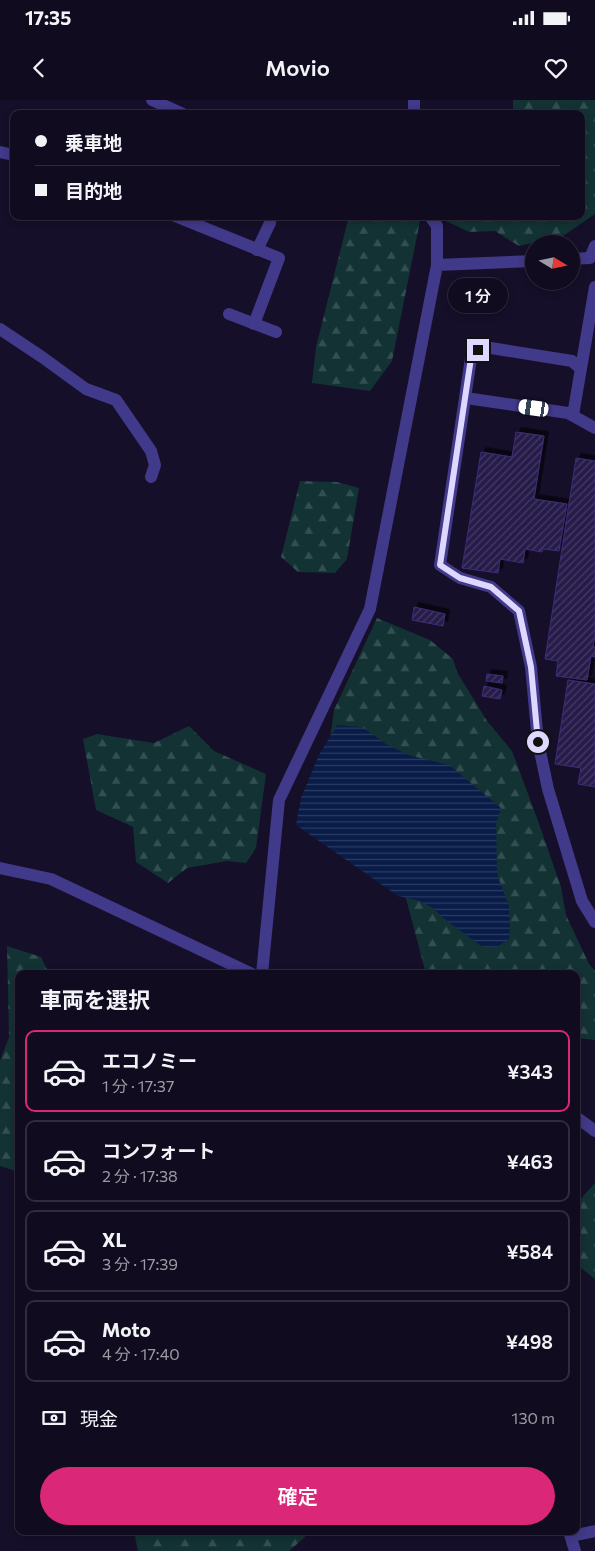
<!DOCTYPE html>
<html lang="ja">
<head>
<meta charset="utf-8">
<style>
	body { margin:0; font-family:Commissioner,"Noto Sans JP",sans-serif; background:#191428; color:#f1f3f6; height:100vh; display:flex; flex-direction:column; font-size:19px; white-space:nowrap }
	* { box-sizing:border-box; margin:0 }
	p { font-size:16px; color:#9c9ba4 }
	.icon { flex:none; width:28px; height:28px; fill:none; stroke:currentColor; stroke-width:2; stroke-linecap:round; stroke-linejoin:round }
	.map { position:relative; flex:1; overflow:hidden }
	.side { position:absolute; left:15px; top:870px; width:565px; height:565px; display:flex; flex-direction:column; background:#100b1f; border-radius:10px; box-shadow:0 2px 8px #0003,0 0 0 1px #302b3d }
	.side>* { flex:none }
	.banner { position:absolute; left:10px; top:10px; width:575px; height:110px; border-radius:10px; box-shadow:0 2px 8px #0003,0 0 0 1px #302b3d; display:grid; align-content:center; height:110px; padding:0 25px; background:#100b1f }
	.needle { width:32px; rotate:100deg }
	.fabs { position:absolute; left:525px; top:135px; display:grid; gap:10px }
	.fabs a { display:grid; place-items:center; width:55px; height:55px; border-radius:50%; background:#100b1f; box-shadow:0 2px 8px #0003,0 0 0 1px #302b3d; font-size:25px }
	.end { position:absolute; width:22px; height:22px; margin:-11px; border:6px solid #ded7ff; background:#111; box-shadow:0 0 0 2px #111 }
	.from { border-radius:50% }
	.bubble { position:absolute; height:35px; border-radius:18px; background:#100b1f; box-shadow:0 2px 8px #0003,0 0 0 1px #302b3d; font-size:16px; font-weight:600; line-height:35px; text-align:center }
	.car { position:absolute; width:15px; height:30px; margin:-15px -8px; border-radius:6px; box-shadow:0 0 4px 1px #0007; background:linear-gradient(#fff 24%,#345 0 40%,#fff 0 76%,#345 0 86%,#fff 0) }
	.banner b { display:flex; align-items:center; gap:18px; height:48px; font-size:19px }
	.banner b+b { border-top:1px solid #302b3d }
	.banner i { width:12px; height:12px; background:#f1f3f6 }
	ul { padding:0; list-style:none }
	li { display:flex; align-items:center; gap:15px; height:82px; margin:0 10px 8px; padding:0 15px; border:2px solid #302b3d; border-radius:10px }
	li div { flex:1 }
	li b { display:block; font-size:19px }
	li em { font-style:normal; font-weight:600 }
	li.selected { border-color:#db2777 }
	li>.icon { width:45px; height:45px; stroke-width:1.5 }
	h2 { padding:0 25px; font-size:22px; line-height:60px }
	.pay { display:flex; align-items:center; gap:12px; height:55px; padding:0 25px; font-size:19px }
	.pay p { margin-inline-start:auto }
	.cta { display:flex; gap:10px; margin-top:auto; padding:10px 25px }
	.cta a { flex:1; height:58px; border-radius:30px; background:#db2777; color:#fff; font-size:20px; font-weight:600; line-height:58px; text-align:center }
	.status { display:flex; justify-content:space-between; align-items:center; height:35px; padding:0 25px; background:#100b1f; direction:ltr }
	.status svg { height:14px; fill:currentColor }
	header { display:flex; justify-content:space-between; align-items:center; height:65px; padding:0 25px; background:#100b1f; font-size:22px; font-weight:600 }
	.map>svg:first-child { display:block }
	.forest { fill:url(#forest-firs) }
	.water { fill:url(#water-rules) }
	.building { fill:url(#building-hatch); stroke:#3f2c77; filter:url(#shadow) }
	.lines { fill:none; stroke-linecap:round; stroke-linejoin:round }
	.lane { stroke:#413989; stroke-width:12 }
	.street { stroke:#413989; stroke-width:12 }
	.route { stroke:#ded7ff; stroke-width:6 }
</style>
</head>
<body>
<div class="status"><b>17:35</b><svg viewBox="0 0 49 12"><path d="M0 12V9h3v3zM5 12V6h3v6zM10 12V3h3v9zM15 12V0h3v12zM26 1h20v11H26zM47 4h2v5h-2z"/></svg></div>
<header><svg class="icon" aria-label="back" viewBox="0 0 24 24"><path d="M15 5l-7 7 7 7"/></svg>Movio<svg class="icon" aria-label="heart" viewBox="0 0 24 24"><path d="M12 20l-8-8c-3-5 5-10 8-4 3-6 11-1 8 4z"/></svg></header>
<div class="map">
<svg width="595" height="1451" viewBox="0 0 595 1451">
	<defs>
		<pattern id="forest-firs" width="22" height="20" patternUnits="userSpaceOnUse" patternTransform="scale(1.25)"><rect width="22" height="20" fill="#123233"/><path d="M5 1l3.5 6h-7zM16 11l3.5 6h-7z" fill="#344f52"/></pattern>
		<pattern id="water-rules" width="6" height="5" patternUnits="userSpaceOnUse" patternTransform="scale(1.25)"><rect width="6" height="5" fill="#091c48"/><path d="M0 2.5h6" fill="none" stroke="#2c3c63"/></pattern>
		<pattern id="building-hatch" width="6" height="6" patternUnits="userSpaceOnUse" patternTransform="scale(1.25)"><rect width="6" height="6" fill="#271b4a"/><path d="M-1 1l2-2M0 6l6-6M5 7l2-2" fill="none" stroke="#463b65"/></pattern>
		<filter id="shadow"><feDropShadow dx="4.5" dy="-4.5" stdDeviation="0" flood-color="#0009"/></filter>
	</defs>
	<rect width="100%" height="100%" fill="#150f29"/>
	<path class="forest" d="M513,0H595V114L563,136L519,146L495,131L469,132L446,121L447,116H581V14H513Z
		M349,116H416L420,121L392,261L370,291L312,283L316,247Z
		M300,381L337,382L359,388L347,459L335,473L298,472L281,457Z
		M377,518L430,540L453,559L457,572L487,621L512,651L537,718L561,787L566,815L589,864L595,871V940L576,938V874H426L404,791L330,639L334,610Z
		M189,626L214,651L266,674L256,748L246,763L227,761L187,768L168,783L136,762L133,727L96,710L83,639L97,634L154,643Z
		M7,846L41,857L49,874H19V1072L0,1066V961L9,937Z
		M595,1083V1179L576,1164V1104Z
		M134,1431H303L305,1437L289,1451H138Z"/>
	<path class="water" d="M337,625L362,627L386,644L408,655L449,665L501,708L496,724L497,774L509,806L510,829L509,839L497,847L481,846L443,818L433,808L420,801L398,796L296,725L301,698L319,655Z"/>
	<path class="building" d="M516,332L544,336L534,399L567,404L559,451L543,449L542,452L525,449L523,463L500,459L498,473L462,468L481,352L512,357Z
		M576,358L595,361V535L593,546L595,547V557L591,556L587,580L556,576L558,561L545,559Z
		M414,507L445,514L443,526L412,520Z
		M487,574L503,576L502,583L486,581Z
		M568,580L595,584V687L578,684L581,668L555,664Z
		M484,586L502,590L500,599L482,596Z"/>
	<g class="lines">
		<path class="lane" d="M257,150L270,123L271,116
			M229,214L276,232
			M0,229L42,257L86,289L116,300L151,351L155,365L151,377
			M581,269L572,261L491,248L477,249L471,258L440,465L460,478L491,487L519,511L531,567L538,642L548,689L582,801L595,822
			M466,298L568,313L595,328
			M573,315L595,187
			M571,1436L595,1431"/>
		<path class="street" d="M152,0L183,14
			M414,14V0
			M0,52L14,55
			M175,116L279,158L254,224
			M571,159L590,158L595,146
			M437,165L534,161
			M0,768L51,779L252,874
			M262,874L279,700L370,509L437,165V126L430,116
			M576,1017L595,1031
			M569,1431L575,1451"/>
	</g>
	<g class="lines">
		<path class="route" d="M478,250L471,258L440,465L460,478L491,487L519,511L531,567L538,642"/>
	</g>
</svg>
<div class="fabs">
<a><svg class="needle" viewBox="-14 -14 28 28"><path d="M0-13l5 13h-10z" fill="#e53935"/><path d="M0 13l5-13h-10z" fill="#9c9ba4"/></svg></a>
</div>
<i class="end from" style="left:538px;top:642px"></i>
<i class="end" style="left:478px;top:250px"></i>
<div class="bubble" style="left:448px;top:178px;width:60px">1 分</div>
<i class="car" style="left:534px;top:308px;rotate:278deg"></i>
<div class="banner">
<b><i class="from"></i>乗車地</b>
<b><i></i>目的地</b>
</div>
<section class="side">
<h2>車両を選択</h2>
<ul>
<li class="selected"><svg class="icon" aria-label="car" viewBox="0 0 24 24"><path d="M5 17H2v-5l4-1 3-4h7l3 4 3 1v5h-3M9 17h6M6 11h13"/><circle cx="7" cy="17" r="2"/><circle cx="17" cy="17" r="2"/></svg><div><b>エコノミー</b><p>1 分 · 17:37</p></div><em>¥343</em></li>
<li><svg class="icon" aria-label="car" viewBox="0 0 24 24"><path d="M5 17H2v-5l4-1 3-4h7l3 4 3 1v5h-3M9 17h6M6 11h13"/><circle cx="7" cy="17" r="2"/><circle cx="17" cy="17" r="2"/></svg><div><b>コンフォート</b><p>2 分 · 17:38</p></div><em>¥463</em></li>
<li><svg class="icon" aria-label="car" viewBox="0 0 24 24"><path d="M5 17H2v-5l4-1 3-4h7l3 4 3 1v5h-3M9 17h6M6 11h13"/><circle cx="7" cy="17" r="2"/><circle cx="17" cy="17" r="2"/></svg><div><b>XL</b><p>3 分 · 17:39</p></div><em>¥584</em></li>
<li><svg class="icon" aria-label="car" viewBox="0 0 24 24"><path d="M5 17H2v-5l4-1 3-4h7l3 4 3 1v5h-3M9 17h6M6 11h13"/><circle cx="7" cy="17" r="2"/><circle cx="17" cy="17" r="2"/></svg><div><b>Moto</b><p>4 分 · 17:40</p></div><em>¥498</em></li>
</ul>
<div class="pay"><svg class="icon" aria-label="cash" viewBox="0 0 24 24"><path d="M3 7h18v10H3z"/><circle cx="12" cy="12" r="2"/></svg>現金<p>130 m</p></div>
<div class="cta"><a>確定</a></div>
</section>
</div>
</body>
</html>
